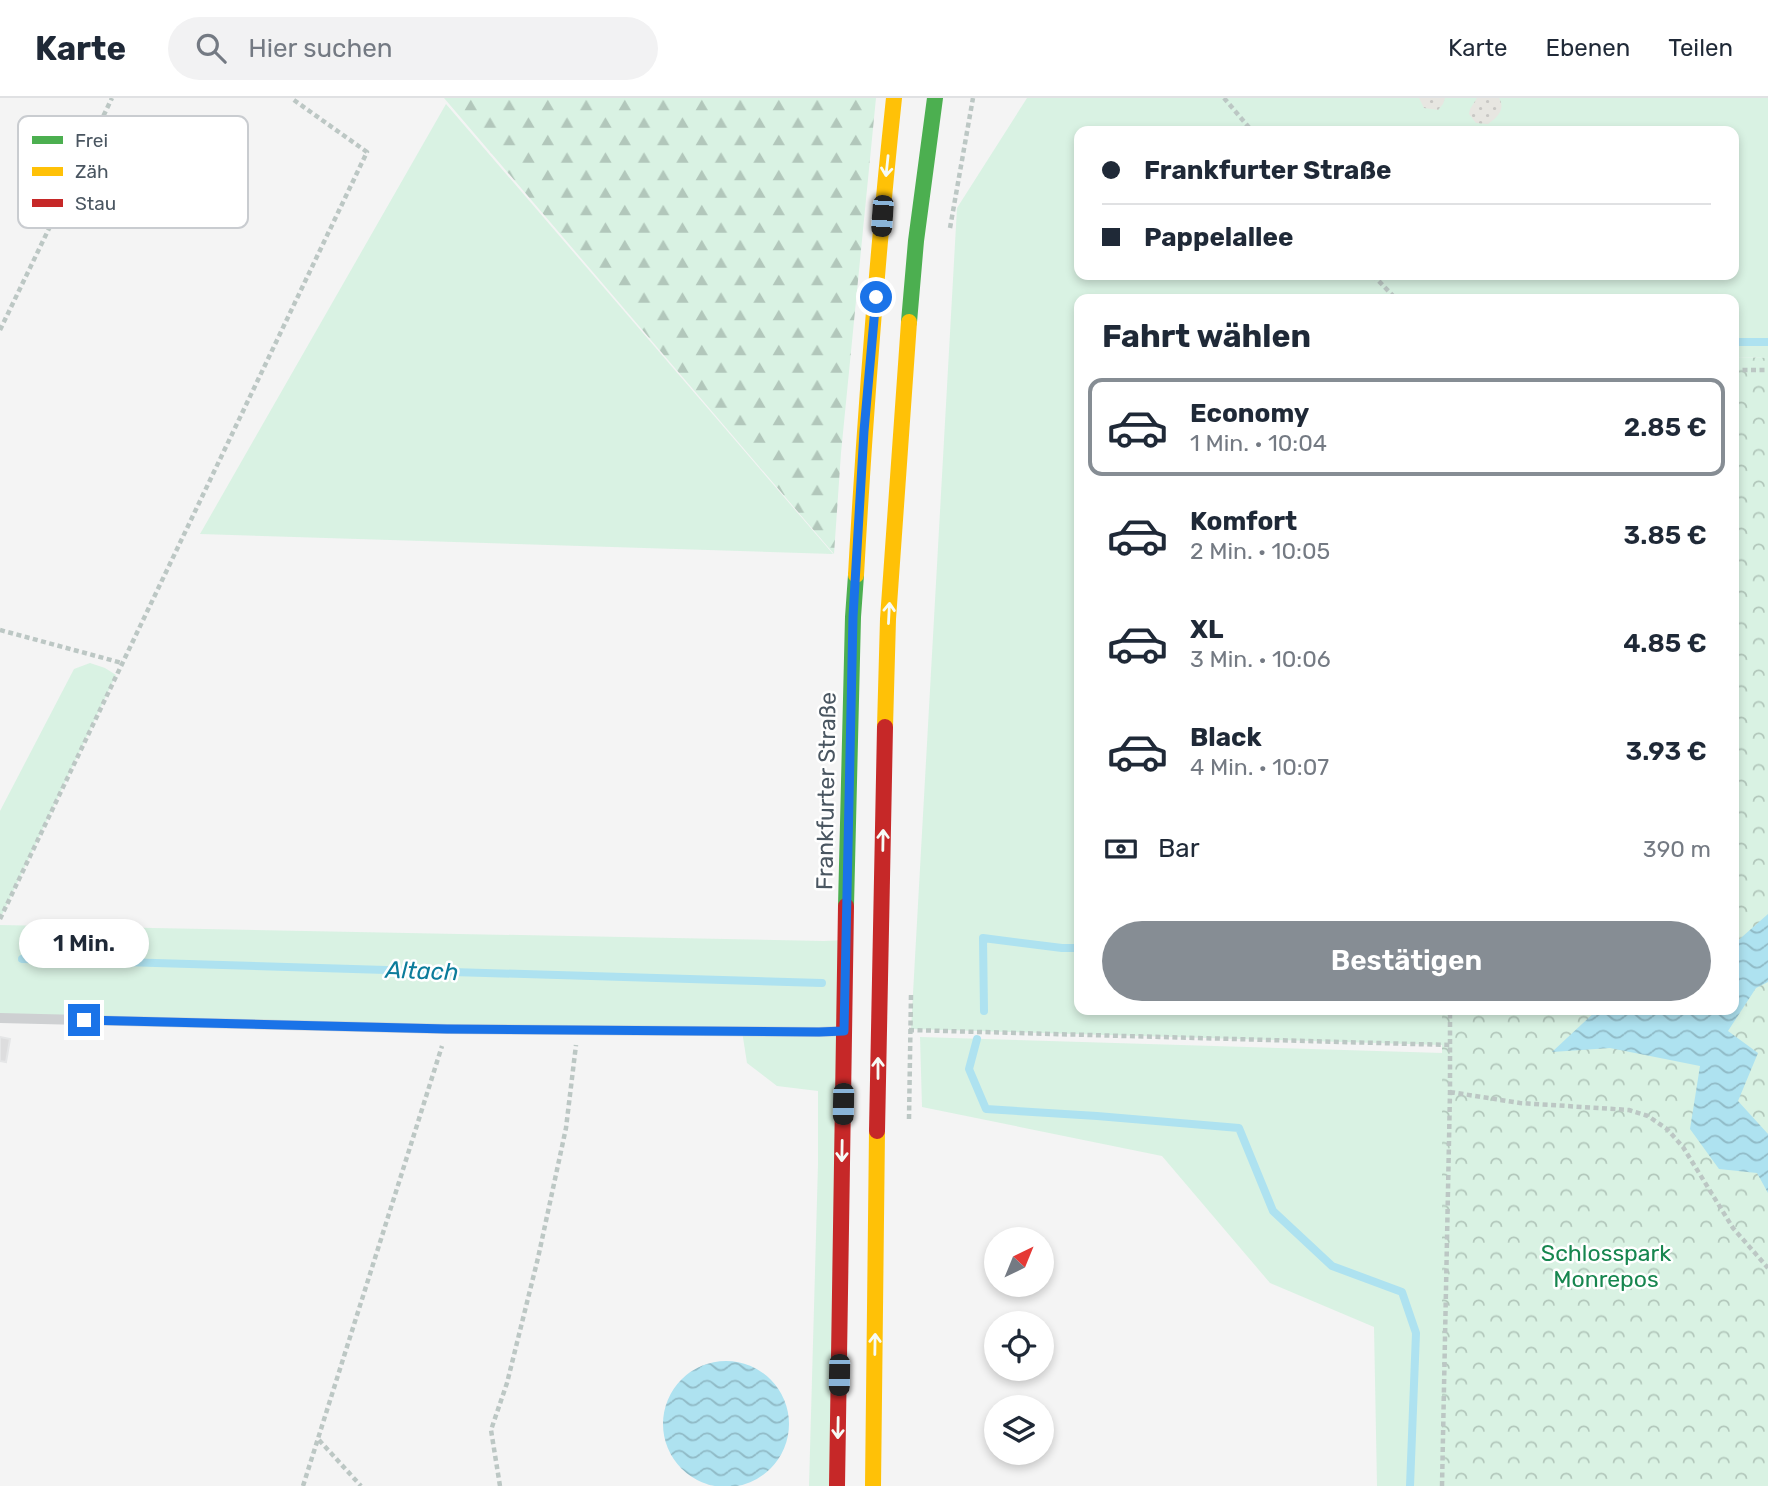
<!DOCTYPE html>
<html lang="de">
<head>
<meta charset="utf-8">
<style>
	body { margin:0; font-family:Rubik,sans-serif; background:#f2f2f3; color:#1f2937; height:100vh; display:flex; flex-direction:column; font-size:26px; white-space:nowrap }
	* { box-sizing:border-box; margin:0 }
	p { font-size:23px; color:#747a83 }
	.icon { flex:none; width:38px; height:38px; fill:none; stroke:currentColor; stroke-width:2; stroke-linecap:round; stroke-linejoin:round }
	.map { position:relative; flex:1; overflow:hidden }
	.details { position:absolute; left:1074px; top:196px; width:665px; height:721px; display:flex; flex-direction:column; background:#fff; border-radius:14px; box-shadow:0 4px 10px #0003 }
	.details>* { flex:none }
	.guide { position:absolute; left:1074px; top:28px; width:665px; height:154px; border-radius:14px; box-shadow:0 4px 10px #0003; display:grid; align-content:center; height:154px; padding:0 28px; background:#fff }
	.needle { width:46px; rotate:43deg }
	.controls { position:absolute; left:984px; top:1129px; display:grid; gap:14px }
	.controls a { display:grid; place-items:center; width:70px; height:70px; border-radius:50%; background:#fff; box-shadow:0 4px 10px #0003; font-size:35px }
	.end { position:absolute; width:32px; height:32px; margin:-16px; border:9px solid #1a73e8; background:#fff; box-shadow:0 0 0 4px #fff }
	.from { border-radius:50% }
	.bubble { position:absolute; height:49px; border-radius:24px; background:#fff; box-shadow:0 4px 10px #0003; font-size:23px; font-weight:600; line-height:49px; text-align:center }
	.car { position:absolute; width:21px; height:42px; margin:-21px -10px; border-radius:9px; box-shadow:0 0 5px 2px #0007; background:linear-gradient(#222 24%,#8ab4d8 0 40%,#222 0 76%,#8ab4d8 0 86%,#222 0) }
	.guide b { display:flex; align-items:center; gap:24px; height:66px; font-size:26px }
	.guide b+b { border-top:2px solid #e0e1e3 }
	.guide i { width:18px; height:18px; background:#1f2937 }
	ul { padding:0; list-style:none }
	li { display:flex; align-items:center; gap:21px; height:98px; margin:0 14px 10px; padding:0 14px; border:4px solid transparent; border-radius:14px }
	li div { flex:1 }
	li b { display:block; font-size:26px }
	li em { font-style:normal; font-weight:600 }
	li.on { border-color:#868d94 }
	li>.icon { width:63px; height:63px; stroke-width:1.5 }
	h2 { padding:0 28px; font-size:32px; line-height:84px }
	.pay { display:flex; align-items:center; gap:18px; height:77px; padding:0 28px; font-size:26px }
	.pay p { margin-inline-start:auto }
	.button { display:flex; gap:14px; margin-top:auto; padding:14px 28px }
	.button a { flex:1; height:80px; border-radius:42px; background:#868d94; color:#fff; font-size:28px; font-weight:600; line-height:80px; text-align:center }
	header { display:flex; align-items:center; gap:42px; box-sizing:border-box; height:98px; padding:0 35px; background:#fff; border-bottom:2px solid #e0e1e3 }
	header strong { font-size:33px }
	nav { display:flex; gap:38px; margin-inline-start:auto; font-size:24px }
	.search { width:490px; height:63px; background:#f2f2f3; display:flex; align-items:center; gap:18px; box-sizing:border-box; padding:0 24px; border-radius:38px; color:#747a83; font-size:26px }
	.map>svg:first-child { display:block }
	.grass { fill:#d9f2e3; fill-rule:evenodd }
	.forest { fill:url(#forest-firs) }
	.sand { fill:url(#sand-dots) }
	.park { fill:url(#park-crowns) }
	.water { fill:url(#water-waves) }
	.lines { fill:none; stroke-linecap:round; stroke-linejoin:round }
	.stream { stroke:#aee2f0; stroke-width:8 }
	.building { fill:#ddddde; stroke:#e5e6e7; stroke-width:2 }
	.path { stroke:#bcc7c4; stroke-width:4.5; stroke-dasharray:5 3.5; stroke-linecap:butt }
	.lane { stroke:#ced0d2; stroke-width:10 }
	.fast { stroke:#4caf50; stroke-width:16 }
	.slow { stroke:#ffc107; stroke-width:16 }
	.jam { stroke:#c62828; stroke-width:16 }
	.oneway { stroke:#f6fbf6 }
	.route { stroke:#1a73e8; stroke-width:9 }
	.labels { text-anchor:middle; dominant-baseline:central; stroke-width:5; stroke-linejoin:round; paint-order:stroke }
	.street-label { font-size:23px; fill:#4a5661; stroke:#fff }
	.park-label { font-size:23px; fill:#17864f; stroke:#fff }
	.water-label { font-size:24px; font-style:italic; fill:#0c7c9b; stroke:#fff }
	.key { fill:#fff; stroke:#c9ccd0; stroke-width:2 }
	.key-label { font-size:19px; fill:#4a5661 }
</style>
</head>
<body>
<header>
<strong>Karte</strong>
<div class="search"><svg class="icon" aria-label="search" viewBox="0 0 24 24"><circle cx="10" cy="10" r="6"/><path d="M15 15l6 6"/></svg>Hier suchen</div>
<nav><a>Karte</a><a>Ebenen</a><a>Teilen</a></nav>
</header>
<div class="map">
<svg width="1768" height="1388" viewBox="0 0 1768 1388">
	<defs>
		<pattern id="forest-firs" width="22" height="20" patternUnits="userSpaceOnUse" patternTransform="scale(1.75)"><rect width="22" height="20" fill="#d9f2e3"/><path d="M5 1l3.5 6h-7zM16 11l3.5 6h-7z" fill="#b2c7bb"/></pattern>
		<pattern id="sand-dots" width="8" height="8" patternUnits="userSpaceOnUse" patternTransform="scale(1.75)"><rect width="8" height="8" fill="#e7e6e1"/><path d="M2 2h.1M6 6h.1" fill="none" stroke="#c8c7c4" stroke-width="1.8" stroke-linecap="round"/></pattern>
		<pattern id="park-crowns" width="20" height="18" patternUnits="userSpaceOnUse" patternTransform="scale(1.75)"><rect width="20" height="18" fill="#d9f2e3"/><path d="M2 6a3 3 0 1 1 6 0M12 15a3 3 0 1 1 6 0" fill="none" stroke="#b2c7bb"/></pattern>
		<pattern id="water-waves" width="16" height="10" patternUnits="userSpaceOnUse" patternTransform="scale(1.75)"><rect width="16" height="10" fill="#aee2f0"/><path d="M0 5q4-4 8 0t8 0" fill="none" stroke="#90bac6"/></pattern>
	</defs>
	<rect width="100%" height="100%" fill="#f4f4f4"/>
	<path class="grass" d="M1027,0H1768V260L1734,259V201H1080V912H1442V947L911,931L957,110ZM1080,33H1734V177H1080Z
		M446,6L833,456L200,436Z
		M90,565L105,570L116,577L0,821V713L74,571Z
		M0,827L824,843L845,842L837,1388H809L818,1066V993L777,988L747,965L742,933L0,920Z
		M920,939L1443,955V1388H1377L1374,1229L1270,1185L1162,1058L922,1009Z"/>
	<path class="forest" d="M444,0H876L841,355L834,456Z"/>
	<path class="sand" d="M1419,0H1445L1443,6L1438,12L1424,10Z
		M1477,0H1499C1506,11 1497,20 1488,26L1476,25L1469,16L1470,11Z"/>
	<path class="park" d="M1734,259L1768,260V1388H1442V912H1734Z"/>
	<path class="water" d="M1768,816V884L1756,890L1728,933L1758,955L1738,1003L1768,1036V1095L1757,1075L1719,1071L1690,1031L1700,968L1610,950L1552,954L1597,912H1734V846Z
		M663 1326a63 63 0 1 1 126 0a63 63 0 1 1-126 0Z"/>
	<g class="lines">
		<path class="stream" d="M1734,244H1768
			M22,861L822,885
			M984,913L983,840L1062,850H1080
			M977,941L969,971L986,1011L1097,1018L1239,1030L1273,1113L1332,1168L1402,1194L1416,1235L1410,1388"/>
	</g>
	<path class="building" d="M0,939L10,941L6,964L0,963Z"/>
	<g class="lines">
		<path class="path" d="M1224,0L1252,33
			M950,130L973,0
			M1373,177L1396,201
			M0,232L112,0
			M1734,272H1768
			M0,532L122,565
			M0,821L367,54L291,0
			M909,932L1450,947
			M1450,994L1520,1005L1629,1012L1648,1018L1667,1031L1683,1049L1733,1130L1768,1170
			M909,1021L911,897
			M319,1342L361,1388
			M303,1388L442,948
			M500,1388L491,1332L507,1285L538,1160L566,1030L576,947
			M1442,1388L1450,994V912"/>
		<path class="lane" d="M0,920L447,931L819,934L841,933"/>
		<path class="fast" d="M909,224L916,143L935,0
			M846,808L853,519L856,477"/>
		<path class="slow" d="M856,477C865,317 877,159 894,0
			M885,629L888,521L909,224
			M873,1388L877,1033"/>
		<path class="jam" d="M877,1033L885,629
			M837,1388L846,808"/>
	</g>
	<defs><path id="oneway-shaft" d="M-6 0H5M1.5-3L5.5 0L1.5 3" fill="none" stroke-width="1.6" stroke-linecap="round" stroke-linejoin="round" transform="scale(1.75)"/></defs>
	<g class="oneway">
		<use href="#oneway-shaft" transform="translate(887 68) rotate(96)"/>
		<use href="#oneway-shaft" transform="translate(889 515) rotate(-87)"/>
		<use href="#oneway-shaft" transform="translate(883 742) rotate(-89)"/>
		<use href="#oneway-shaft" transform="translate(878 970) rotate(-90)"/>
		<use href="#oneway-shaft" transform="translate(842 1053) rotate(91)"/>
		<use href="#oneway-shaft" transform="translate(875 1246) rotate(-89)"/>
		<use href="#oneway-shaft" transform="translate(838 1330) rotate(91)"/>
	</g>
	<g class="lines">
		<path class="route" d="M84,922L447,931L819,934L844,933L853,519L864,333L876,199"/>
	</g>
	<g class="labels">
		<g class="street-label">
			<text transform="translate(826 693) rotate(-89)">Frankfurter Straße</text>
		</g>
		<g class="park-label">
			<text x="1606" y="1155">Schlosspark<tspan x="1606" dy="26">Monrepos</tspan></text>
		</g>
		<g class="water-label">
			<text transform="translate(422 873) rotate(2)">Altach</text>
		</g>
	</g>
	<rect x="18" y="18" width="230" height="112" rx="10" class="key"/>
	<rect x="32" y="38" width="31" height="8" fill="#4caf50"/>
	<rect x="32" y="69" width="31" height="9" fill="#ffc107"/>
	<rect x="32" y="101" width="31" height="8" fill="#c62828"/>
	<g class="key-label">
		<text x="75" y="49">Frei</text>
		<text x="75" y="80">Zäh</text>
		<text x="75" y="112">Stau</text>
	</g>
</svg>
<div class="controls">
<a><svg class="needle" viewBox="-14 -14 28 28"><path d="M0-13l5 13h-10z" fill="#e53935"/><path d="M0 13l5-13h-10z" fill="#747a83"/></svg></a>
<a><svg class="icon" aria-label="locate" viewBox="0 0 24 24"><circle cx="12" cy="12" r="6"/><path d="M12 2v4M12 18v4M2 12h4M18 12h4"/></svg></a>
<a><svg class="icon" aria-label="layers" viewBox="0 0 24 24"><path d="M12 4l9 5-9 5-9-5zM3 14l9 5 9-5"/></svg></a>
</div>
<i class="end from" style="left:876px;top:199px"></i>
<i class="end" style="left:84px;top:922px"></i>
<div class="bubble" style="left:19px;top:821px;width:130px">1 Min.</div>
<i class="car" style="left:882px;top:118px;rotate:184deg"></i>
<i class="car" style="left:843px;top:1006px;rotate:181deg"></i>
<i class="car" style="left:839px;top:1277px;rotate:181deg"></i>
<div class="guide">
<b><i class="from"></i>Frankfurter Straße</b>
<b><i></i>Pappelallee</b>
</div>
<section class="details">
<h2>Fahrt wählen</h2>
<ul>
<li class="on"><svg class="icon" aria-label="car" viewBox="0 0 24 24"><path d="M5 17H2v-5l4-1 3-4h7l3 4 3 1v5h-3M9 17h6M6 11h13"/><circle cx="7" cy="17" r="2"/><circle cx="17" cy="17" r="2"/></svg><div><b>Economy</b><p>1 Min. · 10:04</p></div><em>2.85 €</em></li>
<li><svg class="icon" aria-label="car" viewBox="0 0 24 24"><path d="M5 17H2v-5l4-1 3-4h7l3 4 3 1v5h-3M9 17h6M6 11h13"/><circle cx="7" cy="17" r="2"/><circle cx="17" cy="17" r="2"/></svg><div><b>Komfort</b><p>2 Min. · 10:05</p></div><em>3.85 €</em></li>
<li><svg class="icon" aria-label="car" viewBox="0 0 24 24"><path d="M5 17H2v-5l4-1 3-4h7l3 4 3 1v5h-3M9 17h6M6 11h13"/><circle cx="7" cy="17" r="2"/><circle cx="17" cy="17" r="2"/></svg><div><b>XL</b><p>3 Min. · 10:06</p></div><em>4.85 €</em></li>
<li><svg class="icon" aria-label="car" viewBox="0 0 24 24"><path d="M5 17H2v-5l4-1 3-4h7l3 4 3 1v5h-3M9 17h6M6 11h13"/><circle cx="7" cy="17" r="2"/><circle cx="17" cy="17" r="2"/></svg><div><b>Black</b><p>4 Min. · 10:07</p></div><em>3.93 €</em></li>
</ul>
<div class="pay"><svg class="icon" aria-label="cash" viewBox="0 0 24 24"><path d="M3 7h18v10H3z"/><circle cx="12" cy="12" r="2"/></svg>Bar<p>390 m</p></div>
<div class="button"><a>Bestätigen</a></div>
</section>
</div>
</body>
</html>
